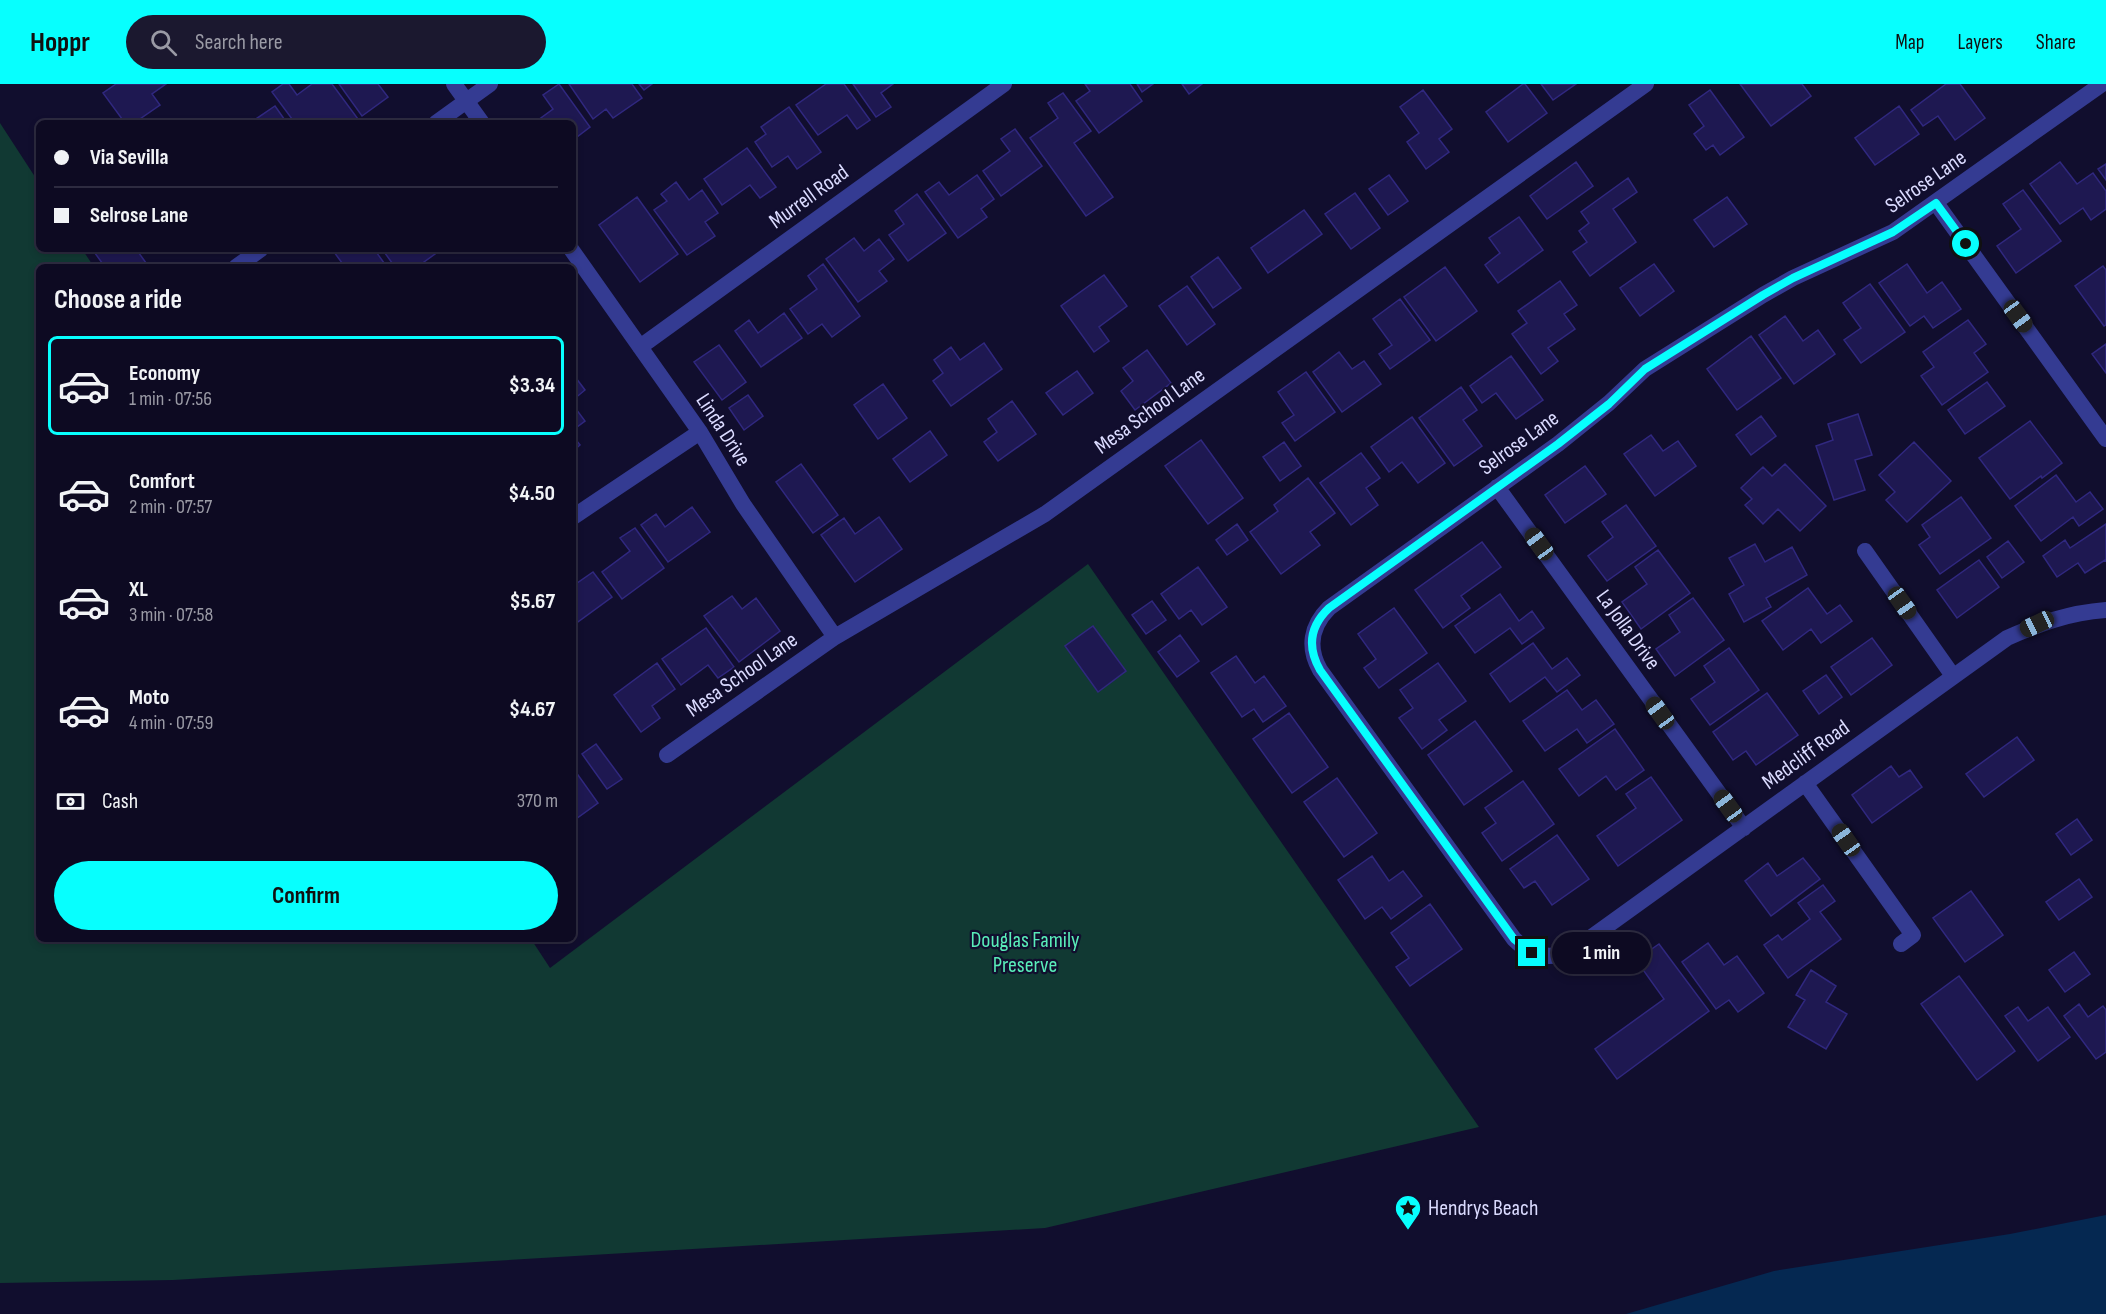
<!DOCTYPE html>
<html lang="en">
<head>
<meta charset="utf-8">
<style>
	body { margin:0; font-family:"Sofia Sans Condensed",sans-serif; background:#1b182f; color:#f1f3f6; height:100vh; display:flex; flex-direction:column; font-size:22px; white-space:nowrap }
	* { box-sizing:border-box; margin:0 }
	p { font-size:20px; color:#9a9aa5 }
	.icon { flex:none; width:33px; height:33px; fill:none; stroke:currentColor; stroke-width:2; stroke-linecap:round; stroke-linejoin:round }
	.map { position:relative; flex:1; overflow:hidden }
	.side { position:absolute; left:36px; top:180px; width:540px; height:678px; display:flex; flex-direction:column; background:#0d0a22; border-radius:9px; box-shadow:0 3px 9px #0003,0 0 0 2px #2d2b40 }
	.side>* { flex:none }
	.guide { position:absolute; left:36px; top:36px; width:540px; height:132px; border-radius:9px; box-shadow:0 3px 9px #0003,0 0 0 2px #2d2b40; display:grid; align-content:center; height:132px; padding:0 18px; background:#0d0a22 }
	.end { position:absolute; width:27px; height:27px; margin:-14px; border:8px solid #07fffe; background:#111; box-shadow:0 0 0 3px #111 }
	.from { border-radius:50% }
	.bubble { position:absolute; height:42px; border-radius:21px; background:#0d0a22; box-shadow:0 3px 9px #0003,0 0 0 2px #2d2b40; font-size:20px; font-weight:700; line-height:42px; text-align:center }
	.car { position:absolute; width:18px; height:36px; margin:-18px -9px; border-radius:8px; box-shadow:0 0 4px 2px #0007; background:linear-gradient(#222 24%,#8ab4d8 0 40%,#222 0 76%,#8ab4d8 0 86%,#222 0) }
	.guide b { display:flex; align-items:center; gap:21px; height:57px; font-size:22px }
	.guide b+b { border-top:2px solid #2d2b40 }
	.guide i { width:15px; height:15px; background:#f1f3f6 }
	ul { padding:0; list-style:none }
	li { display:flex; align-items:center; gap:18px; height:99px; margin:0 12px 9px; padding:0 6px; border:3px solid transparent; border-radius:9px }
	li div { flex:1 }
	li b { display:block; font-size:22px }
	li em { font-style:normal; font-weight:700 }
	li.active { border-color:#07fffe }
	li>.icon { width:54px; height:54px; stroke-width:1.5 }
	h2 { padding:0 18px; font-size:27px; line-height:72px }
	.pay { display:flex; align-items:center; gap:15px; height:66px; padding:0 18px; font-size:22px }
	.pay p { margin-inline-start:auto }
	.button { display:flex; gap:12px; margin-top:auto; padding:12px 18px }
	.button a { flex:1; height:69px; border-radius:36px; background:#07fffe; color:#111; font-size:24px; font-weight:700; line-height:69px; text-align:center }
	header { display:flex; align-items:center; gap:36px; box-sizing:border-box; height:84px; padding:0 30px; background:#07fffe; color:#111 }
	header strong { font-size:28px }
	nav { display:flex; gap:33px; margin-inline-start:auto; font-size:21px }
	.search { width:420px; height:54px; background:#1b182f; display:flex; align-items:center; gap:15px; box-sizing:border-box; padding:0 21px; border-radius:33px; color:#9a9aa5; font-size:22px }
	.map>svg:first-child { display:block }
	.green { fill:#113933 }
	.water { fill:#052851 }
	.building { fill:#1e1851; stroke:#30287f; stroke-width:1.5 }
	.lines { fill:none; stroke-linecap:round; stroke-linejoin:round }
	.minor { stroke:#343b92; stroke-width:16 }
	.route { stroke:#07fffe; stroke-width:8 }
	.labels { text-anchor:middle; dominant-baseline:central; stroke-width:4.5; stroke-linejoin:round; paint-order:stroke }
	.street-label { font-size:22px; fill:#dbdbff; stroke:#110e2e }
	.park-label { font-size:22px; fill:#59edb9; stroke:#110e2e }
	.poi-label { font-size:22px; fill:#dbdbff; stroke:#110e2e; text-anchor:start }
</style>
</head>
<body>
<header>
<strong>Hoppr</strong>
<div class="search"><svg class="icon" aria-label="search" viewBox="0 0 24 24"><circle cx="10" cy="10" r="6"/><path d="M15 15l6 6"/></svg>Search here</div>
<nav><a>Map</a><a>Layers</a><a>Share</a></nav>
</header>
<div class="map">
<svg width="2106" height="1230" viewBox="0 0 2106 1230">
	<rect width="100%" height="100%" fill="#110e2e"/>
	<path class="green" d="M0,39L39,99V165H82L94,183H39V855H531L550,884L1088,480L1479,1043L1045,1144L173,1196L0,1199Z"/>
	<path class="water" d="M2106,1131V1230H1626L1774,1187L2010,1150Z"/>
	<path class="building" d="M116,0H166L152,10L160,21L134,39H125L103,9Z
		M283,0H289L297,11L312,0H332L358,35L352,39H295L272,8Z
		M339,0H378L388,13L362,32Z
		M559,0L590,43L573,56V39H534L553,25L543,11Z
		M569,0H632L642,14L613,34L606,25L593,35Z
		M639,0H652L644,6Z
		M826,0H844L870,36L857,45L847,31L818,51L796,21Z
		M853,0H893L881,9L891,23L876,33Z
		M1085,0H1130L1142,17L1099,49L1076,17L1090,7Z
		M1137,0H1153L1142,8Z
		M1182,0H1202L1189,10Z
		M1523,0H1525L1547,29L1508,58L1486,28Z
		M1541,0H1576L1553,16Z
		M1740,0H1802L1811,12L1771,42Z
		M1946,0H1960L1985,34L1955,56L1938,32L1923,42L1911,26Z
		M1423,6L1452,45L1439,55L1449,68L1426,85L1407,58L1419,49L1400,23Z
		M1710,6L1744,53L1720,71L1713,61L1706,66L1694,50L1704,42L1689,21Z
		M1063,9L1091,47L1074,59L1113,113L1086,132L1030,54L1058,34L1048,19Z
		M275,22L287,39H250Z
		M1899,22L1919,50L1875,81L1855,54Z
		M789,23L821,68L797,85L788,72L772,83L755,58L766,50L761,43Z
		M1015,45L1042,82L1001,112L983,87L1010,67L1001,55Z
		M747,64L776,103L760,114L750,101L722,121L704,95Z
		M1576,78L1593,102L1547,135L1530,112Z
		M2060,78L2077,100L2093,89L2106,107V125L2091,136L2083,124L2060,140L2030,100Z
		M2106,80V96L2098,85Z
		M977,91L994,115L981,125L987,133L958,154L925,108L939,98L949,111Z
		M1389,91L1408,117L1388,131L1369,105Z
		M1628,94L1637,108L1613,125L1636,158L1590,192L1573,168L1587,158L1579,147L1589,139L1581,128Z
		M676,98L689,116L702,106L718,129L705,138L715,152L687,171L654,126L667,117L661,110Z
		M2023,106L2061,157L2016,189L1997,162L2021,145L2003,120Z
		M1355,109L1380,144L1351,165L1325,130Z
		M917,110L946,149L908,177L889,151L904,140L895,127Z
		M637,113L678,170L640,198L599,141Z
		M1727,113L1747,140L1714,163L1694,136Z
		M1304,126L1322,150L1268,189L1251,164Z
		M1519,133L1543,166L1498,199L1485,181L1500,169L1489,154Z
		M854,154L864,167L879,155L894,175L879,187L887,197L858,218L826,175Z
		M92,165H136L149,183H105Z
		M338,165H374L387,183H345L334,168Z
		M382,165H442L417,183H395Z
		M1218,173L1241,204L1213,224L1191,193Z
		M823,180L860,232L832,253L822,240L808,250L790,225L817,205L808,192Z
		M1654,180L1674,207L1640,232L1620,204Z
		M1907,180L1927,209L1942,198L1961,225L1933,244L1924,232L1910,242L1879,199Z
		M2103,182L2106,186V241L2104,242L2075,202Z
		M1445,183L1477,227L1436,257L1404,213Z
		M1104,191L1127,222L1099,243L1109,257L1094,268L1061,222Z
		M1560,197L1577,221L1564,230L1575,245L1548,264L1558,277L1541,290L1512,250L1527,239L1518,227Z
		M1870,200L1905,248L1861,279L1844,256L1861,244L1843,219Z
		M1187,202L1215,240L1187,261L1159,222Z
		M1400,215L1430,256L1390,285L1379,270L1392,261L1373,235Z
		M784,229L802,254L761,283L735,247L749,236L758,249Z
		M1785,232L1803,257L1818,246L1835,270L1794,300L1759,251Z
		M1968,236L1986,260L1974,269L1988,288L1942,321L1921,292L1934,283L1923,268Z
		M1751,252L1781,294L1737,326L1707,285Z
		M984,259L1002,285L951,322L933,297L943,289L934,276L951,263L960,276Z
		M2106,260V289L2092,270Z
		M719,261L746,298L722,316L694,278Z
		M1147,266L1171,299L1135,326L1121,307L1133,297L1123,284Z
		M1339,268L1352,285L1364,277L1381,300L1342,328L1313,288Z
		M1511,272L1543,316L1516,335L1496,309L1482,319L1470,302Z
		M1077,287L1093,309L1063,331L1046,309Z
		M1306,288L1335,328L1295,357L1282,339L1294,331L1278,308Z
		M573,290L585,306L573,316Z
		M1987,298L2005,322L1965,350L1948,326Z
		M883,300L907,334L878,355L854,321Z
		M1461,303L1477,326L1463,336L1482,362L1454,382L1419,334Z
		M748,311L763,332L744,346L729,324Z
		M1012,317L1036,350L998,377L984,358L997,348L988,335Z
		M576,325L585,337L573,346V326Z
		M1858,330L1872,371L1855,376L1865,406L1834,416L1816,362L1833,356L1828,340Z
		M1761,332L1776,352L1751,371L1736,351Z
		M1412,333L1445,379L1418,399L1402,378L1389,388L1371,363Z
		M2030,337L2062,379L2042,394L2041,392L2010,415L1979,374Z
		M930,347L947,371L910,398L893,375Z
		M1651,351L1663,367L1678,357L1696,382L1655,412L1624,370Z
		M573,352L580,361L573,367Z
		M1201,356L1243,414L1208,440L1165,382Z
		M1284,358L1301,382L1280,397L1263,373Z
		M1914,358L1951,397L1907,438L1886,416L1895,408L1879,391Z
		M1361,369L1380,394L1366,404L1378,421L1351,441L1320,399Z
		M801,380L838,431L813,449L776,398Z
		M1785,380L1826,422L1800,447L1778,425L1763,440L1745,421L1752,415L1741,404L1763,383L1772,392Z
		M1585,382L1606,410L1565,439L1545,411Z
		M2056,391L2076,418L2090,408L2103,425L2079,442L2073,433L2041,457L2015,422Z
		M1308,394L1335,429L1310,448L1320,461L1281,490L1250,448L1278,427L1274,421Z
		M1961,413L1991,454L1940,490L1919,461L1930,453L1922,441Z
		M1626,421L1656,462L1607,497L1588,472L1613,453L1602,438Z
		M692,423L710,448L668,478L641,441L656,430L665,443Z
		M879,433L902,465L855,498L821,451L844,434L855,450Z
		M1237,440L1248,456L1227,471L1216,456Z
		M2106,440V477L2105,476L2085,489L2078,479L2057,493L2043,472L2065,456L2070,464Z
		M635,444L664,484L622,515L602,488L630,467L620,454Z
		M2008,457L2024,478L2002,494L1987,473Z
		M1482,458L1501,483L1461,512L1470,524L1443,544L1415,506Z
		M1755,460L1765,478L1792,463L1807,491L1766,514L1771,523L1744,538L1729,510L1744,501L1729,474Z
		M1658,466L1690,509L1641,545L1622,518L1647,500L1635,483Z
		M1979,476L1999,503L1957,534L1937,506Z
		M1198,483L1227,523L1202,541L1191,526L1179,535L1161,510Z
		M593,488L612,513L575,540L573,502Z
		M1808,504L1827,530L1840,521L1852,537L1821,559L1811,545L1783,566L1762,537Z
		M1500,510L1519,537L1532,527L1544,544L1522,560L1510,544L1475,569L1455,542Z
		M732,512L742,525L756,514L780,547L739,578L704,532Z
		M1693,514L1724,556L1675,592L1656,565L1680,548L1669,531Z
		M1152,517L1166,536L1146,550L1132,531Z
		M1394,524L1427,569L1379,604L1364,584L1376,575L1358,550Z
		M1093,542L1126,587L1098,608L1065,562Z
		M706,544L734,583L718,594L708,581L681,601L662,575Z
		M1180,551L1199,577L1177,593L1158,568Z
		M1872,554L1892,581L1851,611L1831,583Z
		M1533,559L1552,585L1567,574L1580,591L1557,608L1545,593L1510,618L1490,590Z
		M1729,564L1759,606L1710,641L1691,615L1715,598L1704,582Z
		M1236,572L1255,599L1264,592L1286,622L1263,638L1254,625L1242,633L1211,589Z
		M657,579L675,605L652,622L660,634L641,648L614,611Z
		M1438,579L1466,617L1439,636L1447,646L1422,665L1399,634L1413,624L1400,606Z
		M1826,591L1842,613L1819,630L1803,607Z
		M1567,606L1582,626L1596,616L1614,640L1587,659L1577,645L1545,667L1523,637Z
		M1767,609L1798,651L1756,681L1746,667L1733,676L1713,648Z
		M1289,629L1328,683L1292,709L1253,655Z
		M1475,637L1512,687L1464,721L1428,671Z
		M1615,645L1644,686L1616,706L1606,692L1579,712L1559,685Z
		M2017,653L2034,676L1984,713L1966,690Z
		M596,660L622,695L607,705L582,670Z
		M1891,682L1899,693L1910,686L1922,703L1872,739L1852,711Z
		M573,684L598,719L573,737Z
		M1651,693L1682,736L1618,782L1597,752L1636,724L1626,710Z
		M1337,694L1377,749L1344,773L1304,718Z
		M1523,697L1554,740L1502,777L1482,749L1496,739L1485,724Z
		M2077,735L2092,756L2071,771L2056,750Z
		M1557,751L1589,795L1552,821L1535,797L1524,804L1510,785Z
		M1372,772L1389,797L1403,787L1422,812L1391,835L1382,823L1365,835L1338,796Z
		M1803,774L1820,795L1771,832L1745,797L1768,779L1777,792Z
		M2079,795L2092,813L2059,836L2046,818Z
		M1823,801L1835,817L1820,828L1841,855L1788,894L1764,861L1778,851L1782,856L1810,835L1798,819Z
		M1971,807L2003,851L1965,878L1933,834Z
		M1430,820L1462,865L1410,902L1396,883L1409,874L1391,849Z
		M1708,859L1724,881L1737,872L1764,909L1738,928L1729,916L1716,925L1682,878Z
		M1659,860L1709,927L1617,995L1595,965L1664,915L1636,876Z
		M2074,868L2090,890L2065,908L2049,886Z
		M1811,886L1836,902L1826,918L1847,930L1826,965L1788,943L1805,916L1796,911Z
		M1959,892L2015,967L1977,996L1921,920Z
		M2079,920L2088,933L2103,922L2106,926V968L2096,975L2064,932Z
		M2018,923L2028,937L2048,923L2070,953L2038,977L2005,932Z"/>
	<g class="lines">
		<path class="minor" d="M454,0L482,39
			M2102,0L1893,148L1793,194L1763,211L1645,285L1609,319L1558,360L1329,524C1311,542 1307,563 1320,586L1514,855C1532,873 1552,877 1575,865L2007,554C2041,539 2068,529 2106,526
			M436,39L490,0
			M1936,119L2106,355
			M571,165L700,348L743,420L835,553
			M236,183L261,165
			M640,263L1004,0
			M1497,403L1744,744
			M573,433L700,348
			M1865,467L1953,592
			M667,671L835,553L1045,430L1646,0
			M1805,699L1913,851L1901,860"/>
	</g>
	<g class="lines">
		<path class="route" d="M1532,869L1514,855L1320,586C1307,563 1310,542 1329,524L1558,360L1609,320L1645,285L1763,211L1793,194L1893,148L1936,119L1966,160"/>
	</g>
	<defs>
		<g id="sight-pin" transform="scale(1.35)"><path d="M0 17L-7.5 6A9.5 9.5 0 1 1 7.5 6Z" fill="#07fffe" stroke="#110e2e"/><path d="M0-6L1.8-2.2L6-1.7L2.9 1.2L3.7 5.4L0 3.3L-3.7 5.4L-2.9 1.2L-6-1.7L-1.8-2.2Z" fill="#111"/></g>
	</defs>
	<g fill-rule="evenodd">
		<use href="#sight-pin" x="1408" y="1124"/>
	</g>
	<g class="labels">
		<g class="street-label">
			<text transform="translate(1926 98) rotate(-35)">Selrose Lane</text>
			<text transform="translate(809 113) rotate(-36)">Murrell Road</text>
			<text transform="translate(1150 327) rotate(-36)">Mesa School Lane</text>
			<text transform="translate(723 346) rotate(57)">Linda Drive</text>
			<text transform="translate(1519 359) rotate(-36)">Selrose Lane</text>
			<text transform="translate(1628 546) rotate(54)">La Jolla Drive</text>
			<text transform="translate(742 591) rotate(-35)">Mesa School Lane</text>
			<text transform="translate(1806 671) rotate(-36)">Medcliff Road</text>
		</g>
		<g class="park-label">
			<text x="1025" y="856">Douglas Family<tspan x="1025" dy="25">Preserve</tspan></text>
		</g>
		<g class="poi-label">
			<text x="1428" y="1124">Hendrys Beach</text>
		</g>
	</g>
</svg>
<i class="end from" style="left:1966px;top:160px"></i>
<i class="end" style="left:1532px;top:869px"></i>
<div class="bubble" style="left:1552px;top:848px;width:99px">1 min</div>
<i class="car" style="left:2018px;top:232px;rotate:144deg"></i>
<i class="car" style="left:1539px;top:460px;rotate:324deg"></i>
<i class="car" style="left:1902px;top:519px;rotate:145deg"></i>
<i class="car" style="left:2037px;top:540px;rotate:245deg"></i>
<i class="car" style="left:1660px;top:629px;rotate:324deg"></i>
<i class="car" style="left:1728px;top:722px;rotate:324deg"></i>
<i class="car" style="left:1846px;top:756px;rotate:325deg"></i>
<div class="guide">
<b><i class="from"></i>Via Sevilla</b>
<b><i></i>Selrose Lane</b>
</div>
<section class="side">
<h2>Choose a ride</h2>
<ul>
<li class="active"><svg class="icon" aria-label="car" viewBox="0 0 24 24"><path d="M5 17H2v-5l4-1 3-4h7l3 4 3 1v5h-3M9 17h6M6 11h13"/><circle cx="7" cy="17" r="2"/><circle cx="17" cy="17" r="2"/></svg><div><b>Economy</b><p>1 min · 07:56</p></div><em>$3.34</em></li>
<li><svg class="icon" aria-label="car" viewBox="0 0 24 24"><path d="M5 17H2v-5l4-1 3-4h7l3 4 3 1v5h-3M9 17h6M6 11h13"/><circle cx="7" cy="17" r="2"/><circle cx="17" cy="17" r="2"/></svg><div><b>Comfort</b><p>2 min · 07:57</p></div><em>$4.50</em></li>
<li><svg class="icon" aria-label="car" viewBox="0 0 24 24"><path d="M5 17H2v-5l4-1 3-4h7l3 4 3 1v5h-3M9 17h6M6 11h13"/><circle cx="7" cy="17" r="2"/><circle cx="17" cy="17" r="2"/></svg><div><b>XL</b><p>3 min · 07:58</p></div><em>$5.67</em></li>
<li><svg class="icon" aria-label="car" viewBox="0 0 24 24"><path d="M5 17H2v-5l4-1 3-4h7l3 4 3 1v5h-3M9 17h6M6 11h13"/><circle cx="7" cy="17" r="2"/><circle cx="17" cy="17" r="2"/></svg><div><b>Moto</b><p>4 min · 07:59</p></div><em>$4.67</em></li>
</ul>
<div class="pay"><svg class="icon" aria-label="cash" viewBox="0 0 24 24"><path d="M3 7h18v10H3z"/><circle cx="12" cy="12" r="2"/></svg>Cash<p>370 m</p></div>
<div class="button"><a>Confirm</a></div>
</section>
</div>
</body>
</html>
